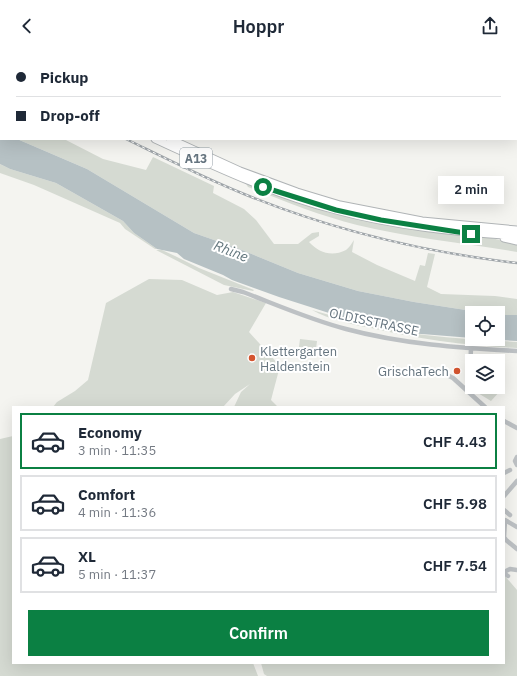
<!DOCTYPE html>
<html lang="en">
<head>
<meta charset="utf-8">
<style>
	body { margin:0; font-family:"IBM Plex Sans",sans-serif; background:#f2f2f3; color:#1f2937; height:100vh; display:flex; flex-direction:column; font-size:15px; white-space:nowrap }
	* { box-sizing:border-box; margin:0 }
	p { font-size:13px; color:#747a83 }
	.icon { flex:none; width:22px; height:22px; fill:none; stroke:currentColor; stroke-width:2; stroke-linecap:round; stroke-linejoin:round }
	.map { position:relative; flex:1; overflow:hidden }
	.details { position:absolute; left:12px; top:354px; width:493px; height:258px; display:flex; flex-direction:column; background:#fff; border-radius:0px; box-shadow:0 4px 16px #0002 }
	.details>* { flex:none }
	.hud { position:absolute; left:0px; top:0px; width:517px; height:88px; box-shadow:0 4px 16px #0002; display:grid; align-content:center; height:88px; padding:0 16px; background:#fff }
	.controls { position:absolute; left:465px; top:254px; display:grid; gap:8px }
	.controls a { display:grid; place-items:center; width:40px; height:40px; border-radius:0px; background:#fff; box-shadow:0 4px 16px #0002; font-size:20px }
	.end { position:absolute; width:18px; height:18px; margin:-9px; border:5px solid #0b8043; background:#fff; box-shadow:0 0 0 2px #fff }
	.from { border-radius:50% }
	.bubble { position:absolute; height:28px; border-radius:0px; background:#fff; box-shadow:0 4px 16px #0002; font-size:13px; font-weight:600; line-height:28px; text-align:center }
	.hud b { display:flex; align-items:center; gap:14px; height:38px; font-size:15px }
	.hud b+b { border-top:1px solid #e0e1e3 }
	.hud i { width:10px; height:10px; background:#1f2937 }
	ul { padding:7px 0 0; list-style:none }
	li { display:flex; align-items:center; gap:12px; height:56px; margin:0 8px 6px; padding:0 8px; border:2px solid #e0e1e3; border-radius:0px }
	li div { flex:1 }
	li b { display:block; font-size:15px }
	li em { font-style:normal; font-weight:600 }
	li.active { border-color:#0b8043 }
	li>.icon { width:36px; height:36px; stroke-width:1.5 }
	.action { display:flex; gap:8px; margin-top:auto; padding:8px 16px }
	.action a { flex:1; height:46px; border-radius:0px; background:#0b8043; color:#fff; font-size:16px; font-weight:600; line-height:46px; text-align:center }
	header { display:flex; justify-content:space-between; align-items:center; height:52px; padding:0 16px; background:#fff; font-size:18px; font-weight:600 }
	.map>svg:first-child { display:block }
	.green { fill:#d5dad2 }
	.water { fill:#b6c1c4 }
	.lines { fill:none; stroke-linecap:round; stroke-linejoin:round }
	.major-casing { stroke:#b1b5b8; stroke-width:8 }
	.highway-casing { stroke:#b0b4b6; stroke-width:9 }
	.minor { stroke:#bdc1c4; stroke-width:4.5 }
	.major { stroke:#fff; stroke-width:6 }
	.highway { stroke:#fff; stroke-width:7 }
	.rail-casing { stroke:#9fa5a9; stroke-width:2.5 }
	.rail { stroke:#fff; stroke-width:1; stroke-dasharray:3; stroke-linecap:butt }
	.route { stroke:#0b8043; stroke-width:5 }
	.poi-dot { fill:#d45530; stroke:#fff; stroke-width:1.5 }
	.labels { text-anchor:middle; dominant-baseline:central; stroke-width:4; stroke-linejoin:round; paint-order:stroke }
	.shield { fill:#fff; stroke:#939ea5; stroke-width:1 }
	.shield-label { font-size:12px; font-weight:bold; fill:#65747f }
	.street-label { font-size:13px; fill:#65747f; stroke:#fff }
	.poi-label { font-size:13px; fill:#65747f; stroke:#fff; text-anchor:start }
	.water-label { font-size:14px; font-style:italic; fill:#61757c; stroke:#fff }
</style>
</head>
<body>
<header><svg class="icon" aria-label="back" viewBox="0 0 24 24"><path d="M15 5l-7 7 7 7"/></svg>Hoppr<svg class="icon" aria-label="share" viewBox="0 0 24 24"><path d="M12 15V3M7 8l5-5 5 5M5 13v7h14v-7"/></svg></header>
<div class="map">
<svg width="517" height="624" viewBox="0 0 517 624">
	<rect width="100%" height="100%" fill="#f4f4f0"/>
	<path class="green" d="M17,87H64L103,107L146,118L153,105L214,134L213,141L244,157L256,168L274,192H298L312,181L319,180V184L309,190C319,201 332,205 346,198C349,196 352,191 354,188L352,200L377,213L415,229L420,213L425,214L428,201L435,202L427,235L441,242L495,244L517,247V263H498V261H485L414,250L358,239L298,221L237,196L194,181L87,117Z
		M0,112L10,117L56,131L123,169L134,181L157,197H155L125,177L120,171L34,133L0,121Z
		M246,132L330,161L389,174L492,186L517,193V200C464,191 410,186 357,173C320,164 284,149 248,135Z
		M156,198H162L175,204L199,216L254,238L253,239L224,233Z
		M149,227L182,228L217,243L233,240L266,251L249,280L280,314L271,348L278,355H234L241,340L250,332L235,342L223,355H53L57,350L75,339L88,328L106,251Z
		M312,258C349,269 387,279 425,283C456,287 487,288 517,290V296C468,294 419,287 371,276C351,272 330,268 312,258Z
		M300,287L317,289L315,305L298,303Z
		M476,335H498L502,337L491,349L473,338Z
		M13,384V611H253L258,624H0V387Z
		M504,523L517,538V624H267L264,622L261,611H504Z"/>
	<path class="water" d="M0,80L1,87H17L87,117L194,181L237,196L298,221L358,239L414,250L485,261H472V286L409,281L354,269L279,245L232,228L223,223L184,207L177,201L157,197L134,181L123,169L56,131L10,117L0,112Z
		M498,263H517V289L481,287H498Z"/>
	<g class="lines">
		<g class="major-casing">
			<path id="major" d="M244,0L247,1
				M516,74H517"/>
		</g>
		<g class="highway-casing">
			<path id="highway" d="M0,25L1,26
				M155,87C214,114 273,142 336,158C395,174 456,180 517,184
				M170,87L240,119L297,140L340,153L422,169L517,178
				M504,186L517,189"/>
		</g>
		<path class="minor" d="M231,237L243,240C277,253 311,268 346,277C402,292 460,296 517,299
			M443,321L453,326L485,355
			M469,340L471,296
			M504,369L517,376
			M517,405L515,409L517,413
			M504,421L510,418
			M504,444L517,429
			M504,458L510,463
			M505,468L517,475
			M505,469L504,485L506,488
			M506,488L517,497
			M508,524L505,522L506,519L510,517L517,518"/>
		<use href="#major" class="major"/>
		<use href="#highway" class="highway"/>
		<g class="rail-casing">
			<path id="rail" d="M0,46H1
				M126,87C165,106 204,126 244,142C332,178 423,200 517,211"/>
		</g>
		<use href="#rail" class="rail"/>
	</g>
	<g class="lines">
		<path class="route" d="M263,135L336,158L381,168L471,182"/>
	</g>
	<g class="poi-dot">
		<circle cx="252" cy="306" r="4"/>
		<circle cx="457" cy="319" r="4"/>
	</g>
	<g class="labels">
		<rect class="shield" x="180" y="96" width="32" height="20" rx="3"/>
		<g class="shield-label">
			<text x="196" y="106">A13</text>
		</g>
		<g class="street-label">
			<text transform="translate(374 270) rotate(12)">OLDISSTRASSE</text>
		</g>
		<g class="poi-label">
			<text x="260" y="299">Klettergarten<tspan x="260" dy="15">Haldenstein</tspan></text>
			<text x="449" y="319" text-anchor="end">GrischaTech</text>
		</g>
		<g class="water-label">
			<text transform="translate(231 199) rotate(21)">Rhine</text>
		</g>
	</g>
</svg>
<div class="controls">
<a><svg class="icon" aria-label="locate" viewBox="0 0 24 24"><circle cx="12" cy="12" r="6"/><path d="M12 2v4M12 18v4M2 12h4M18 12h4"/></svg></a>
<a><svg class="icon" aria-label="layers" viewBox="0 0 24 24"><path d="M12 4l9 5-9 5-9-5zM3 14l9 5 9-5"/></svg></a>
</div>
<i class="end from" style="left:263px;top:135px"></i>
<i class="end" style="left:471px;top:182px"></i>
<div class="bubble" style="left:438px;top:124px;width:66px">2 min</div>
<div class="hud">
<b><i class="from"></i>Pickup</b>
<b><i></i>Drop-off</b>
</div>
<section class="details">
<ul>
<li class="active"><svg class="icon" aria-label="car" viewBox="0 0 24 24"><path d="M5 17H2v-5l4-1 3-4h7l3 4 3 1v5h-3M9 17h6M6 11h13"/><circle cx="7" cy="17" r="2"/><circle cx="17" cy="17" r="2"/></svg><div><b>Economy</b><p>3 min · 11:35</p></div><em>CHF 4.43</em></li>
<li><svg class="icon" aria-label="car" viewBox="0 0 24 24"><path d="M5 17H2v-5l4-1 3-4h7l3 4 3 1v5h-3M9 17h6M6 11h13"/><circle cx="7" cy="17" r="2"/><circle cx="17" cy="17" r="2"/></svg><div><b>Comfort</b><p>4 min · 11:36</p></div><em>CHF 5.98</em></li>
<li><svg class="icon" aria-label="car" viewBox="0 0 24 24"><path d="M5 17H2v-5l4-1 3-4h7l3 4 3 1v5h-3M9 17h6M6 11h13"/><circle cx="7" cy="17" r="2"/><circle cx="17" cy="17" r="2"/></svg><div><b>XL</b><p>5 min · 11:37</p></div><em>CHF 7.54</em></li>
</ul>
<div class="action"><a>Confirm</a></div>
</section>
</div>
</body>
</html>
